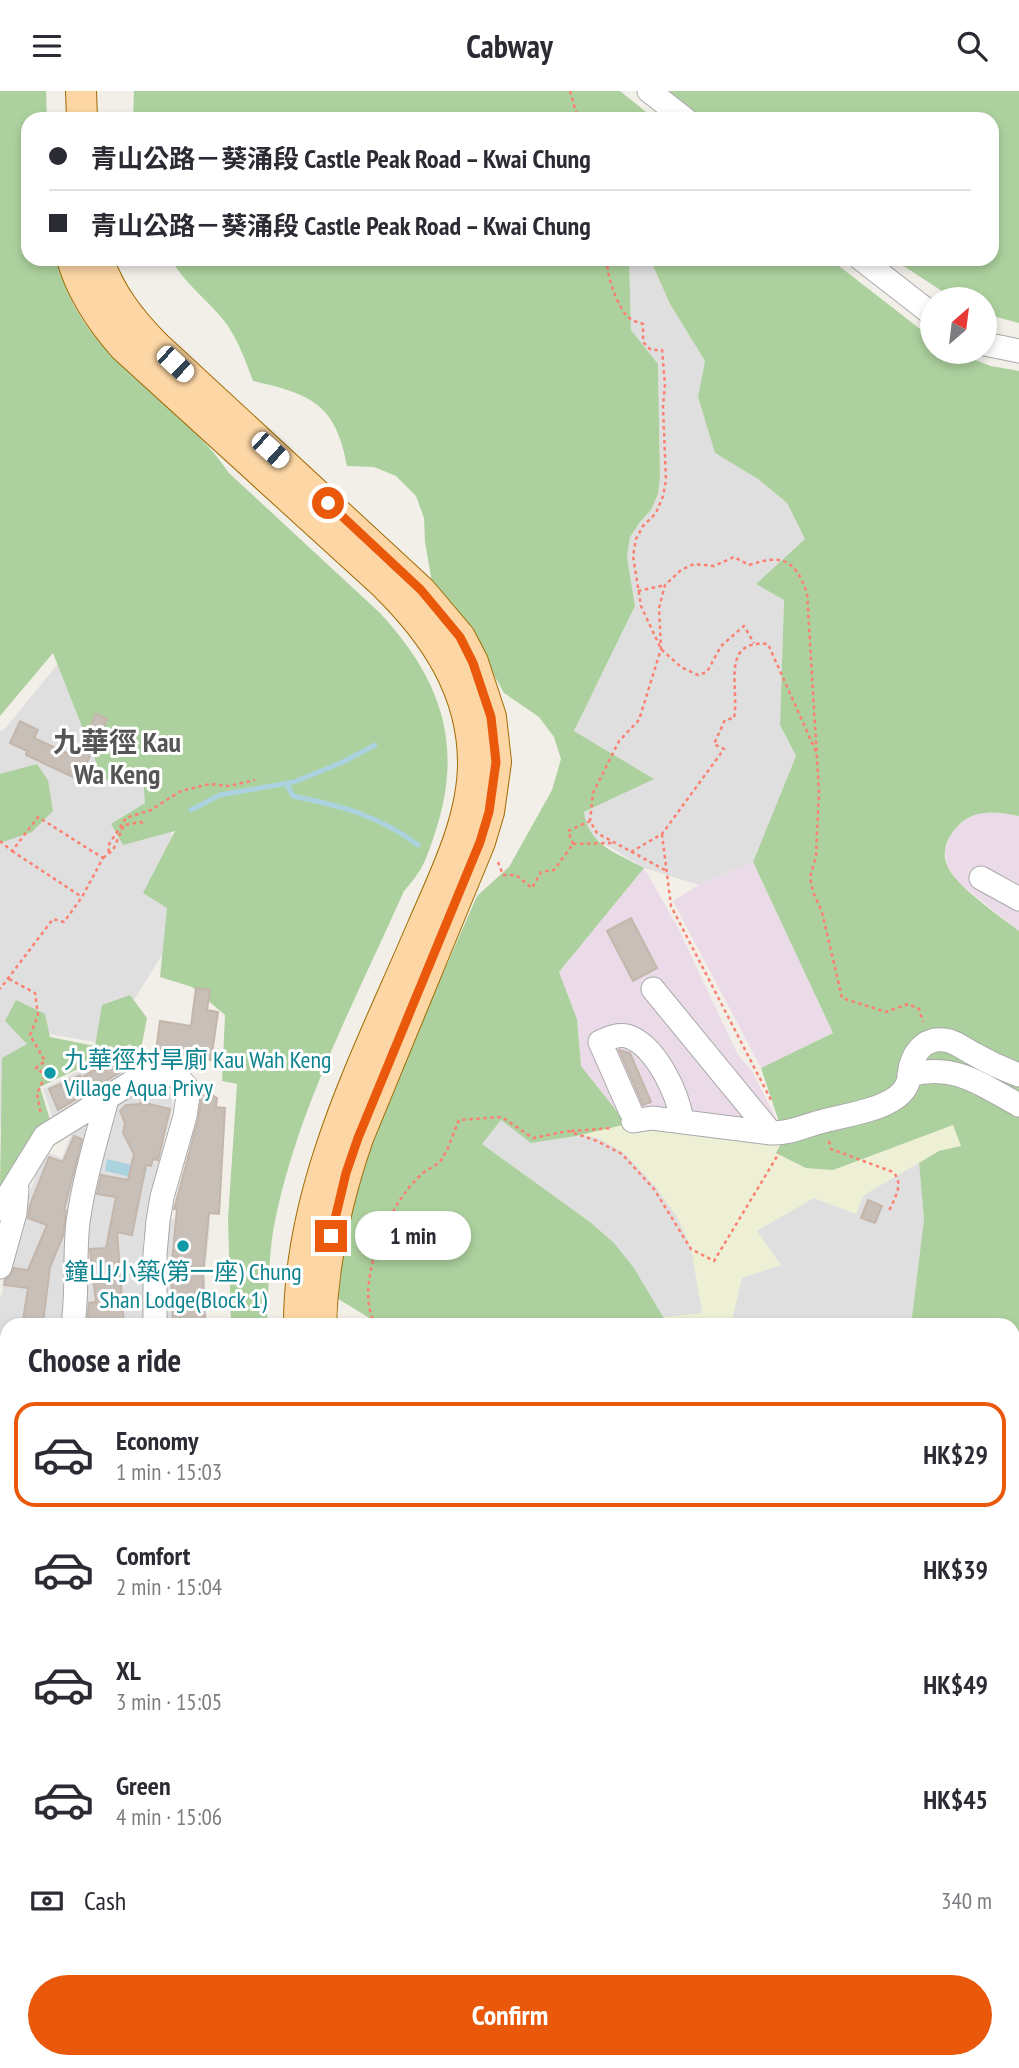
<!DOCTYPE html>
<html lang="en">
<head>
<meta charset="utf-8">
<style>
	body { margin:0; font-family:"PT Sans Narrow","Noto Sans TC",sans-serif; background:#f7f7f7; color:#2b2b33; height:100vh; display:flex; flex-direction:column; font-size:26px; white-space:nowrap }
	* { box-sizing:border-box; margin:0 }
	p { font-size:23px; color:#7c7c81 }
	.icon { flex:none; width:38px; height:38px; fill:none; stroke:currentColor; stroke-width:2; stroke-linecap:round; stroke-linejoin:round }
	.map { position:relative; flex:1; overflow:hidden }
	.details { position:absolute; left:0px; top:1227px; width:1020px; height:751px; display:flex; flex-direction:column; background:#fff; border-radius:21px 21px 0 0; box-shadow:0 4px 10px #0003 }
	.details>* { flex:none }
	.guide { position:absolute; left:21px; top:21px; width:978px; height:154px; border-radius:21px; box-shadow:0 4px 10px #0003; display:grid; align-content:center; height:154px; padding:0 28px; background:#fff }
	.needle { width:46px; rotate:28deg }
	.fabs { position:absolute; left:920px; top:196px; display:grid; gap:14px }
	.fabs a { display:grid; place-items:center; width:77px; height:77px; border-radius:50%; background:#fff; box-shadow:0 4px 10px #0003; font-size:35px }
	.end { position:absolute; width:32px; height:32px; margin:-16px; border:9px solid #ea580c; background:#fff; box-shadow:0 0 0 4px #fff }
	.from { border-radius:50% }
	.bubble { position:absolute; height:49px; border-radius:24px; background:#fff; box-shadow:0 4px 10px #0003; font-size:23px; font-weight:700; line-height:49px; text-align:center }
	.car { position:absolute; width:21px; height:42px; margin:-21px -10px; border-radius:9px; box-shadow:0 0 5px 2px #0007; background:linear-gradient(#fff 24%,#345 0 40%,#fff 0 76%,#345 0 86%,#fff 0) }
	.guide b { display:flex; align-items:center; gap:24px; height:66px; font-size:26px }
	.guide b+b { border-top:2px solid #e1e1e2 }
	.guide i { width:18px; height:18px; background:#2b2b33 }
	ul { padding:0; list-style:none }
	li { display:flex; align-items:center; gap:21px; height:105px; margin:0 14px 10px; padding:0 14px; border:4px solid transparent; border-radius:21px }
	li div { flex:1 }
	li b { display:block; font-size:26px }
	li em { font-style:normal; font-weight:700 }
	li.selected { border-color:#ea580c }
	li>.icon { width:63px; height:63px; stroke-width:1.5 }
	h2 { padding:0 28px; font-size:32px; line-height:84px }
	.pay { display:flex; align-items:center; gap:18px; height:77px; padding:0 28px; font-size:26px }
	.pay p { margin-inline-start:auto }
	.cta { display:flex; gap:14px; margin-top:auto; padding:14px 28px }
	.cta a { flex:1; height:80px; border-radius:42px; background:#ea580c; color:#fff; font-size:28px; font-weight:700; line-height:80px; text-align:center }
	header { display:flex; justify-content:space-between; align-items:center; height:91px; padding:0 28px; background:#fff; font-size:32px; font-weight:700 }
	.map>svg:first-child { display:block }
	.residential { fill:#e0dfdf }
	.industrial { fill:#ebdbe8 }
	.farmland { fill:#eef0d5 }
	.forest { fill:#add19e }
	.water { fill:#aad3df }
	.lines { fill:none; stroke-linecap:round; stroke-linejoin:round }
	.stream { stroke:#aad3df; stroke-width:5 }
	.building { fill:#c7bfb8; stroke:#c4b6ab; stroke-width:2 }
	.minor-casing { stroke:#a9a9a9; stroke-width:25 }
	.major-casing { stroke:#a06b00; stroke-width:32 }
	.path { stroke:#fa8072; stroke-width:2.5; stroke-dasharray:3.5 3.5; stroke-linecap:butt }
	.minor { stroke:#fff; stroke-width:23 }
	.major { stroke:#fcd6a4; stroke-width:30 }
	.route { stroke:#ea580c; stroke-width:9 }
	.culture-dot { fill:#0f9aa8; stroke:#fff; stroke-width:2.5 }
	.labels { text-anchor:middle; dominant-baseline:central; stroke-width:6; stroke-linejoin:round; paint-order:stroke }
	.culture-label { font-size:24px; fill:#0d838f; stroke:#fff; text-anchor:start }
	.quarter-label { font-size:28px; font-weight:bold; fill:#555; stroke:#fff }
</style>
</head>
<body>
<header><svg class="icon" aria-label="menu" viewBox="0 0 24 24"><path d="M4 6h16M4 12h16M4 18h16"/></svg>Cabway<svg class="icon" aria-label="search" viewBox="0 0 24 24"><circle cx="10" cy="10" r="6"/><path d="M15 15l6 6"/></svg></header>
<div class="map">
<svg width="1019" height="1977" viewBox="0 0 1019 1977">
	<rect width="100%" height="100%" fill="#f2efe9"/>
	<path class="residential" d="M629,168H650L670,213L705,270L698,306L715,362L758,388L787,412L805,448L784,509L780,634L796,665L753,771L699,794L644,777L593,746L586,735L584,721L653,688L574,640L635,515L627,466L630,446L640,431L651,419L658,403L660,387L658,273L631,239Z
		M57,574L165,628L177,840L129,917L101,952L38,941L0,1037V639L3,640Z
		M129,955L141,975L53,1028L43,998Z
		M149,993L163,996L171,1004L173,1016L153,1094L143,1151L145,1234H7V1337L0,1334V1204L2,1205L4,1174L39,1075L49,1062L62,1067L71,1044L84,1032L91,1035L118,1008Z
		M501,1028L574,1042L961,1055L919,1072L924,1128L911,1234H668L634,1177L590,1131L482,1053Z
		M170,1128L210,1131L205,1184L207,1234H167L165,1182Z"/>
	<path class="industrial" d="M997,720L1019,725V840L958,791L947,775L945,759L950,745L961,732L977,722Z
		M753,771L833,942L761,977L673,810L699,794Z
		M644,777L677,835L738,964L752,980L782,1039L627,1033L581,975L577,928L559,881Z"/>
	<path class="farmland" d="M627,1033L784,1047L776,1062L806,1077L833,1079L953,1034L961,1055L939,1060L864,1104L856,1123L814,1107L757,1140L781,1174L742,1187L731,1234H668L663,1226L702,1222L691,1158L679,1129L657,1097L624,1062L598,1047L574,1042Z"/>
	<path class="forest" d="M0,0H46L47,28H28V168H58C76,267 178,305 229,382L380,522C440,587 464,652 436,739C427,766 424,778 404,800C356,908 294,1024 273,1141C269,1167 269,1195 267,1221L268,1234H231L228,1128L237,993L222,990L225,924L192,896L160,886L167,817L143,802L175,740L123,754L111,733L145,712L143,685L103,689L53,562L0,625Z
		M134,0H620L655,28H133Z
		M667,0H1019V232L985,223V208H954L893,168H992V28H703Z
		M171,168H629L631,239L658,273L660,387L658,403L651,419L640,431L630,446L627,466L635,515L574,640L654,688L584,721C588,754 617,762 644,777L559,881L577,928L581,975L627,1033L576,1045L531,1052L501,1029L482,1053L590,1131L614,1152L634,1177L668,1234H381L335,1206L338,1165L371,1046L477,805L509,776L552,699L561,668L554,646L539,626L504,602L465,532L433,497L425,451L424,427L416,405L396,385L374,376L347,375C336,313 311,303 253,290C246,271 239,252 228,235C211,211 185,194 171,168Z
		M650,168H830L933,248V261H954L991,275L1019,280V725C997,721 975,717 958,735C948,745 941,760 947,774C954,794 1001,826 1019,840V1370L1013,1372V1234H911L924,1128L919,1072L939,1060L961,1055L953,1034L833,1079L806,1077L776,1062L784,1047L783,1043L761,977L833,942L753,771L796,665L780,634L784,509L756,493L805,448L787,412L758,388L715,362L698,306L705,270L670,213Z
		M37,673L48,689L53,720L32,741L0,752V683Z
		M130,904L147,927L140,963L130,953L40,996L56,1048L0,1096L2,967L27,953L5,930L16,909L45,923L50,946L95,955L102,914Z
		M7,1470V1926L0,1927V1477Z
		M1013,1673H1019V1977H420V1971L1013,1970Z
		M121,1971L354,1970L355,1977H119Z"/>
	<path class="water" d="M107,1068L147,1078L144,1089L105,1080Z"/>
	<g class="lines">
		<path class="stream" d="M286,692L293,705C341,715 378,724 418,754
			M191,719L220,704L294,691L343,671L375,654"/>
	</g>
	<path class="building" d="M96,623L107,628L79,689L26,664L27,660L10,652L20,630L38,639L34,647L75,666Z
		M631,827L657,877L633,890L607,840Z
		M196,897L210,899L207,919L218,921L211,969L156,960L160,930L191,935Z
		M125,959L134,973L58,1019L49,998L80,984L81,987Z
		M619,959L630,962L651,1011L643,1014Z
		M210,1003L217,1007L216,1016L225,1017L219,1123L209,1122L203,1182L205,1232L173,1234L171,1182L177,1118H174L198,1029L202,1004Z
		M141,1011L170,1018L158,1069L153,1068L151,1075L146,1074L132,1144L117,1141L124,1234H87L89,1212L96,1211L90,1158L106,1157L116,1106L97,1103L101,1086V1084L128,1089L134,1063L123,1042L125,1032L120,1020L126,1014L140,1013Z
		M74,1045L82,1048L64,1119L66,1120L63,1145L50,1176L43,1232L23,1229L28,1197L4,1194L5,1189L10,1185L14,1177L28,1179L47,1134L28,1127L30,1114L49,1066L63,1071Z
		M868,1109L882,1115L875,1132L861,1127Z"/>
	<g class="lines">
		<g class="minor-casing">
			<path id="minor" d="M649,0L685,28
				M861,168L933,224
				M985,253L1019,260
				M981,787L1019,808
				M653,898L771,1042C790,1043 806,1034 824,1030C848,1023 909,1017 909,984
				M1019,984C1003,978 988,971 974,963C964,958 955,950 944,949C922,947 911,965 909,984C955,972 980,993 1019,1014
				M630,1019L600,951C609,947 617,943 627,945C656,954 678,1003 682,1030
				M633,1030L652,1027L771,1042
				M0,1118L45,1045L134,990L155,983L167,982L177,986L186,995L188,1005L185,1025L162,1106L158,1130L155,1163V1234
				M0,1176L15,1122L17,1098
				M73,1234C78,1199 74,1165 78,1131C84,1088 97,1046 108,1004
				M0,1262L7,1275
				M1019,1284L1017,1302L1019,1314
				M0,1350L7,1357
				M1013,1366L1019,1364
				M0,1438L7,1435"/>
		</g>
		<g class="major-casing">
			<path id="major" d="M81,0L82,28
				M72,168C82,202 101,230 124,256L384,493C434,542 473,599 473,672C473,729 444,786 422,837C368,964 299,1093 299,1234
				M98,168C110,203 131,230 157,256L421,500L460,546L473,571L491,626L496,671L489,721L480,751L358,1047C337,1108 323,1170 321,1234
				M395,1970V1977"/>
		</g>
		<path class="path" d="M570,0L578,28
			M607,168C606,183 618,221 632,229C635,231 639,231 643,233V251L651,259H662L665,293L663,316L666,389L663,405L656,422L643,435L636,448L633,465L641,515L661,558L681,576L698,584L707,581L721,555L744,535L754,552
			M638,500L665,494
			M662,743L671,815L771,1009
			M0,750L12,760L38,726L103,767L82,806L64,831L53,828L0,898
			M573,753L612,752
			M573,753L568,740L590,730
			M12,760L82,806
			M109,761L108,755L126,727L151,719L181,700L210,693L229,695L255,689
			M631,761L662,743L724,658L714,653L725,629L734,627C740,599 719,548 768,553L817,663
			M103,767L113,759L124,734L141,731L145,734
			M498,771L503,784H516L532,797L541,781L554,779L573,753
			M665,779L597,742L590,730L593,702L619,650L639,629L661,558L659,517L665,494L681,479L694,473L714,475L734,466L749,474C782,463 795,468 807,502L819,701L816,765L810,786L813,801L822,821L842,907L886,921L908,913L919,918L923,931
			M9,888L35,902L38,924L30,944L45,970L36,977L44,983V988L37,1002L41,1024
			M571,1040L613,1037
			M829,1050L831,1058L893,1081C905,1093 894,1108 888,1122
			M376,1234C354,1201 383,1130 405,1102C410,1095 417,1087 423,1082C429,1077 437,1075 441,1069C449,1058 453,1042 459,1029L502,1026L533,1047L568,1040L597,1050L622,1063L654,1098L691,1158L714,1170L779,1062
			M0,1384V1397
			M0,1493L7,1498
			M7,1536V1540
			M1013,1744L1019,1742
			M1013,1936H1019
			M215,1970L220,1977
			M277,1970L279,1977"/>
		<use href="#minor" class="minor"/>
		<use href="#major" class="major"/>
	</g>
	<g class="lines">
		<path class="route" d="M328,412L421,499L460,546L473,572L491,626L496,671L489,721L480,751L358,1047L346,1082L331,1145"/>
	</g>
	<g class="culture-dot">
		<circle cx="50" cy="982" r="7"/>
		<circle cx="183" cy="1155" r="7"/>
	</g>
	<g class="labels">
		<g class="culture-label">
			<text x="64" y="968">九華徑村旱廁 Kau Wah Keng<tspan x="64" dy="28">Village Aqua Privy</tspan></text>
			<text x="183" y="1180" text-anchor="middle">鐘山小築(第一座) Chung<tspan x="183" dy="28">Shan Lodge(Block 1)</tspan></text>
		</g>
		<g class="quarter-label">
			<text x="117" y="650">九華徑 Kau<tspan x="117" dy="32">Wa Keng</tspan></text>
		</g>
	</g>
</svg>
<div class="fabs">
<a><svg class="needle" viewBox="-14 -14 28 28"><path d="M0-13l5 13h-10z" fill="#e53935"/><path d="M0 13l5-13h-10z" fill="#7c7c81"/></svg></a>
</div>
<i class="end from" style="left:328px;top:412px"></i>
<i class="end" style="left:331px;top:1145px"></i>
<div class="bubble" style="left:355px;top:1120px;width:116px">1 min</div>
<i class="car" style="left:175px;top:273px;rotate:133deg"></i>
<i class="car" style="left:270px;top:359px;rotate:132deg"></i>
<div class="guide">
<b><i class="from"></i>青山公路－葵涌段 Castle Peak Road – Kwai Chung</b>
<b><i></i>青山公路－葵涌段 Castle Peak Road – Kwai Chung</b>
</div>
<section class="details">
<h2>Choose a ride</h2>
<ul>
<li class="selected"><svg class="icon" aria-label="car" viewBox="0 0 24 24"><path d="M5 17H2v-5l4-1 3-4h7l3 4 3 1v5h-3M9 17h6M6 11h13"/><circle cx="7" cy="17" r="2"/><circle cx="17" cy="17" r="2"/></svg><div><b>Economy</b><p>1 min · 15:03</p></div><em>HK$29</em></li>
<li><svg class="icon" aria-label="car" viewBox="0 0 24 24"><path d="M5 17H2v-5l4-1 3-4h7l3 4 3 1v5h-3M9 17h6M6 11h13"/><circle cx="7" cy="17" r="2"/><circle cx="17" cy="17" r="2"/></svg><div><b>Comfort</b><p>2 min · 15:04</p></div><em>HK$39</em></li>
<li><svg class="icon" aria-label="car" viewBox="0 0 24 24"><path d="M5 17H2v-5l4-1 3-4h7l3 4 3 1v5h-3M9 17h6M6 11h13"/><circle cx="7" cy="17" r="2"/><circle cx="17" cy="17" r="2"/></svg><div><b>XL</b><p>3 min · 15:05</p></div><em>HK$49</em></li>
<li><svg class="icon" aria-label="car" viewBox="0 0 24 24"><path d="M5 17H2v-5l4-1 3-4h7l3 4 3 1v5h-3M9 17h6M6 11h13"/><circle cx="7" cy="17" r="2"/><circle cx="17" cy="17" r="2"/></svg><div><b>Green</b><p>4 min · 15:06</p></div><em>HK$45</em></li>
</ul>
<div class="pay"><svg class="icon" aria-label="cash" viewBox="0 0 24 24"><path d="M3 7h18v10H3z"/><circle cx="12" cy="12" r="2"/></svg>Cash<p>340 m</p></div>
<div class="cta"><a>Confirm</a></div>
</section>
</div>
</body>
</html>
